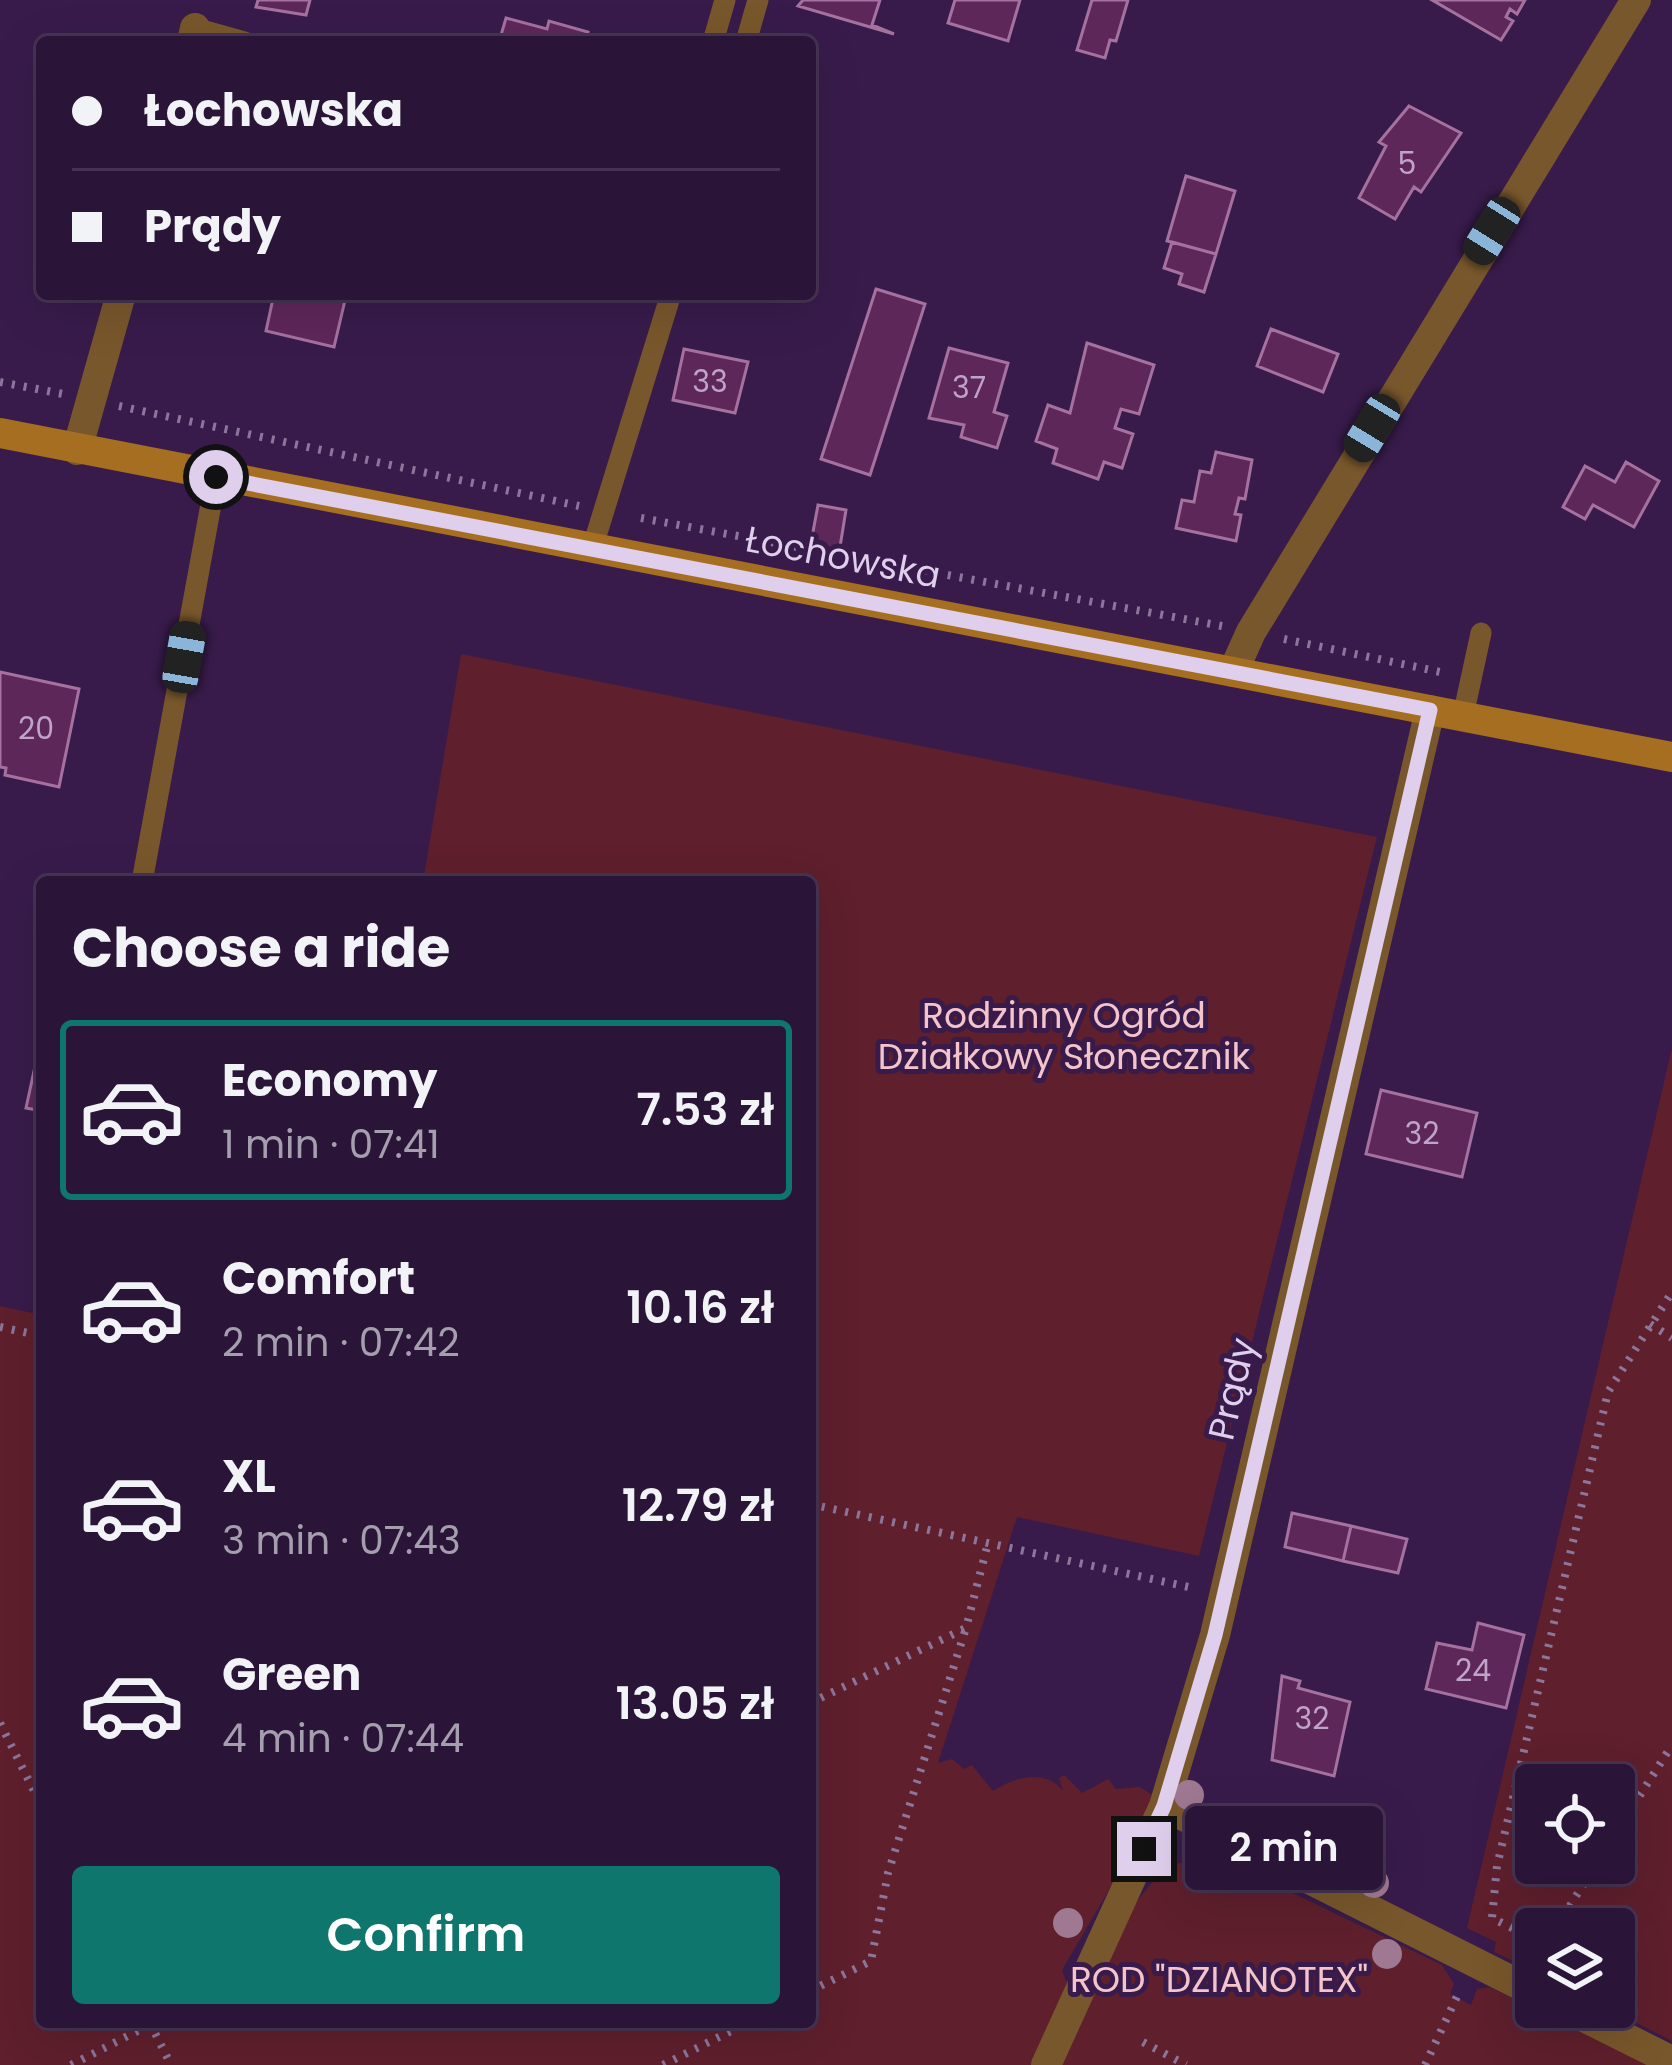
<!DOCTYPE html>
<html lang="en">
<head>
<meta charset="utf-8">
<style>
	body { margin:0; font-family:Poppins,sans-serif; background:#321d40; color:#f1f3f6; height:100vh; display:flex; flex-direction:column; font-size:45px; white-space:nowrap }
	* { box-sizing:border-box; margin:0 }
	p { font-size:39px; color:#a59eae }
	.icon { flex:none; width:66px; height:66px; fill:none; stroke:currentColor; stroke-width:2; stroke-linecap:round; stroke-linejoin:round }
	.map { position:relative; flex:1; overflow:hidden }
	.panel { position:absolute; left:36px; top:876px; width:780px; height:1152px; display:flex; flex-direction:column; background:#2a1438; border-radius:12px; box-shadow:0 12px 48px #0002,0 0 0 3px #463353 }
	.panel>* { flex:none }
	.banner { position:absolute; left:36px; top:36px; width:780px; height:264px; border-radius:12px; box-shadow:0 12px 48px #0002,0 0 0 3px #463353; display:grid; align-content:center; height:264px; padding:0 36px; background:#2a1438 }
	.controls { position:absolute; left:1515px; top:1764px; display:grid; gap:24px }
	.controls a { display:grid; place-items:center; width:120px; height:120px; border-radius:12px; background:#2a1438; box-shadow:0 12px 48px #0002,0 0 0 3px #463353; font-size:60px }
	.end { position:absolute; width:54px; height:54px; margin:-27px; border:15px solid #dfceec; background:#111; box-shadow:0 0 0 6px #111 }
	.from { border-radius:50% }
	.bubble { position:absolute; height:84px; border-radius:12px; background:#2a1438; box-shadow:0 12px 48px #0002,0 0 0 3px #463353; font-size:39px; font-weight:600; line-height:84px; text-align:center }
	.car { position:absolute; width:36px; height:72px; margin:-36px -18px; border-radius:15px; box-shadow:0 0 9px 3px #0007; background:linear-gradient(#222 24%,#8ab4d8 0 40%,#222 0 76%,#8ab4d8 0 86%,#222 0) }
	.banner b { display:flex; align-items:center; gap:42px; height:114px; font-size:45px }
	.banner b+b { border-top:3px solid #463353 }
	.banner i { width:30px; height:30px; background:#f1f3f6 }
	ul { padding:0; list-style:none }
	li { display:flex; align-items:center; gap:36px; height:180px; margin:0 24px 18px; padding:0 12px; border:6px solid transparent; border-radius:12px }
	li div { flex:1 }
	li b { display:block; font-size:45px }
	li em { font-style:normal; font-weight:600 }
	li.current { border-color:#0f766e }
	li>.icon { width:108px; height:108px; stroke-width:1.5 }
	h2 { padding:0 36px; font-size:54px; line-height:144px }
	.cta { display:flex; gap:24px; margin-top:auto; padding:24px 36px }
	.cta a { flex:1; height:138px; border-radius:12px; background:#0f766e; color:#fff; font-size:48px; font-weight:600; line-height:138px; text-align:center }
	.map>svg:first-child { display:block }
	.green { fill:#5f1f2d; fill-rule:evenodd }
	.building { fill:#5e275a; stroke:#a5729f; stroke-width:3 }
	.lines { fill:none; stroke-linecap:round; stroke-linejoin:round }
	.path { stroke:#8c769c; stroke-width:8; stroke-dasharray:3 9; stroke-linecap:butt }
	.lane { stroke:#79572c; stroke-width:21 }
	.street { stroke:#79572c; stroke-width:30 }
	.secondary { stroke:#a56e21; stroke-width:30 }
	.tree { fill:#9f7891 }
	.route { stroke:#dfceec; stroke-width:15 }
	.labels { text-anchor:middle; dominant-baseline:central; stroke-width:10; stroke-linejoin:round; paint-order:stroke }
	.number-label { font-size:30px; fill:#bfa4c8 }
	.street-label { font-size:36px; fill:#dfceec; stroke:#381b4b }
	.park-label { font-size:36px; fill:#f4c4ca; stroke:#381b4b }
</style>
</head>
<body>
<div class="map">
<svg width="1672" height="2065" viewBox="0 0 1672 2065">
	<rect width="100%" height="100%" fill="#381b4b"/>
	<path class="green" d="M461,654L1377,837L1199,1556L1017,1517L938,1763L952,1759L964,1769L972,1765L993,1791C1014,1777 1045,1768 1063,1791L1059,1778L1064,1775L1082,1793L1108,1779L1116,1789L1140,1787L1161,1801L1062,1970L1066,1981L1081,1972L1165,1866L1216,1856L1442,1965L1454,1984L1450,1994L1471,2005L1477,1989L1489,1987L1652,2065H0V1306L42,1315V2022H810V882H423Z
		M1672,1048V2041L1605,2007H1614V1929H1536V1972L1494,1952L1496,1942L1467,1928ZM1536,1785H1614V1863H1536Z"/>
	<path class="building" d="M258,0H310L306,15L256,7Z
		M803,0H880L872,25L894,34L798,6Z
		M955,0H1020L1008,41L948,23Z
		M1092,0H1128L1116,41L1110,40L1105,58L1077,50Z
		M1432,0H1525L1517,14L1510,9L1506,17L1513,21L1501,40Z
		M506,18L547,29L549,21L588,32L585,42H499Z
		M1409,106L1461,133L1421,192L1414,187L1395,219L1359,198L1386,146L1379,142Z
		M1186,176L1235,191L1216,254L1167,241Z
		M1172,242L1216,254L1204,292L1179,284L1182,274L1164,268Z
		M876,289L925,304L870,475L821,459Z
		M274,294L346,296L334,347L266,331Z
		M1271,329L1338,354L1323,392L1257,366Z
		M1087,343L1154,365L1139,414L1121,409L1115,428L1133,434L1122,468L1104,462L1098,479L1053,463L1057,449L1036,441L1048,405L1070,413Z
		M949,348L1008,363L994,412L1007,416L997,448L961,437L964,425L929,418Z
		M684,349L748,362L735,413L673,400Z
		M1216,452L1252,460L1245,499L1239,498L1235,514L1241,515L1236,541L1176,528L1182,500L1194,502L1200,471L1211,473Z
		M1626,462L1659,481L1634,527L1593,505L1585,519L1563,507L1585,466L1615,482Z
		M818,505L846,510L839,553L810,548Z
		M0,672L79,689L59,787L5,775L6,768L0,767Z
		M42,1034V1111L26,1108Z
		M1381,1090L1477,1113L1462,1177L1366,1154Z
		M1292,1513L1351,1526L1343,1561L1285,1547Z
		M1351,1526L1407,1539L1398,1573L1343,1561Z
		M1478,1623L1524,1635L1506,1708L1426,1689L1437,1643L1472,1650Z
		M1282,1676L1300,1681L1298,1688L1350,1702L1334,1776L1272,1760Z"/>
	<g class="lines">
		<path class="path" d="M0,382L63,394
			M119,406L579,506
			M641,518L1222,626
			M1284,639L1445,673
			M1650,1324L1672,1338
			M0,1327L42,1336
			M810,1504L1193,1588
			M810,1703L966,1628L988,1543
			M0,1723L42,1807
			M1614,1836L1672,1745
			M1597,1863L1557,1926L1518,1931L1492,1918L1497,1866L1608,1392L1672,1292
			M810,1991L871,1961L888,1873L966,1628
			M150,2023L171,2065
			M1143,2042L1186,2065
			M71,2065L155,2022
			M663,2065L749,2022
			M1425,2065L1460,1990"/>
		<path class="lane" d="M195,28L245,42
			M713,42L725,0
			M746,42L758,0
			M592,549L671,294
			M1463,716L1481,633
			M142,882L216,477"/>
		<path class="street" d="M192,42L195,28
			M77,450L121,294
			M1233,672L1251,632L1636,0
			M1164,1806L1536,1993
			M1564,2007L1672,2061
			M1046,2065L1164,1806L1215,1635L1430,710"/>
		<path class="secondary" d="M0,433L1672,757"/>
	</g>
	<g class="tree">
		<circle cx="1189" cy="1795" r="15"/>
		<circle cx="1374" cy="1883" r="15"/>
		<circle cx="1068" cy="1923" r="15"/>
		<circle cx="1387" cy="1954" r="15"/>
	</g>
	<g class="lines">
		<path class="route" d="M216,477L1430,710L1215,1635L1164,1806L1144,1849"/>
	</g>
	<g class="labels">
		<g class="number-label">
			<text x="1407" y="163">5</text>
			<text x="710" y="381">33</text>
			<text x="969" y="387">37</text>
			<text x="36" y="728">20</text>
			<text x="1422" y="1133">32</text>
			<text x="1473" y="1670">24</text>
			<text x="1312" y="1718">32</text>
		</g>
		<g class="street-label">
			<text transform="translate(843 557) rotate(11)">Łochowska</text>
			<text transform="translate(1232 1389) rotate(-77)">Prądy</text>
		</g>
		<g class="park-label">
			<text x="1064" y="1015">Rodzinny Ogród<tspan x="1064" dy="41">Działkowy Słonecznik</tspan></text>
			<text x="1219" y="1979">ROD "DZIANOTEX"</text>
		</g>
	</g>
</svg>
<div class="controls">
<a><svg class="icon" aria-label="locate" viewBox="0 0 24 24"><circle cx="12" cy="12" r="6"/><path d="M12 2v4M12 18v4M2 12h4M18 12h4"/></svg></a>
<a><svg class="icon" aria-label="layers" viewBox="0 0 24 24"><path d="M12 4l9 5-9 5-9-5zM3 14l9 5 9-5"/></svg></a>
</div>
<i class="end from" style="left:216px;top:477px"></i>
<i class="end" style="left:1144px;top:1849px"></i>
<div class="bubble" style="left:1185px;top:1806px;width:198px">2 min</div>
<i class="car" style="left:1492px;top:231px;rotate:212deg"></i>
<i class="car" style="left:1372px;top:428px;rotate:211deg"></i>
<i class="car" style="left:184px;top:657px;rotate:10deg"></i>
<div class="banner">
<b><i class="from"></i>Łochowska</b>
<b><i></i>Prądy</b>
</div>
<section class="panel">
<h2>Choose a ride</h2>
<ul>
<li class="current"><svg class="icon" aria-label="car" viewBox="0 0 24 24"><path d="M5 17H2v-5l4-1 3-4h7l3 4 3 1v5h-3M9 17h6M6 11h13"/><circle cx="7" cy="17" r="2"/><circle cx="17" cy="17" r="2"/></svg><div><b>Economy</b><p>1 min · 07:41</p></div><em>7.53 zł</em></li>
<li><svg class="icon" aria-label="car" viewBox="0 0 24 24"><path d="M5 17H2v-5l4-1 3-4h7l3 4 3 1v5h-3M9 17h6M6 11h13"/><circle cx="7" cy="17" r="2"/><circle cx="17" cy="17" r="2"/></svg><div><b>Comfort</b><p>2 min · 07:42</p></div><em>10.16 zł</em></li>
<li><svg class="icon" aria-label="car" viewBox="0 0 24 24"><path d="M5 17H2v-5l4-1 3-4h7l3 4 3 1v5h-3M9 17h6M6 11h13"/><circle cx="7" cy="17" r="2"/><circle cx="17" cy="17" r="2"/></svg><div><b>XL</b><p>3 min · 07:43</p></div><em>12.79 zł</em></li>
<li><svg class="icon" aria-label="car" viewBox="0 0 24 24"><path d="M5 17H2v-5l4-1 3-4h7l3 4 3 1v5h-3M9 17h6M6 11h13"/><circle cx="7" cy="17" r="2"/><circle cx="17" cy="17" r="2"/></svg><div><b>Green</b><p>4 min · 07:44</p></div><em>13.05 zł</em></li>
</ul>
<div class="cta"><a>Confirm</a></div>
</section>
</div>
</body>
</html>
